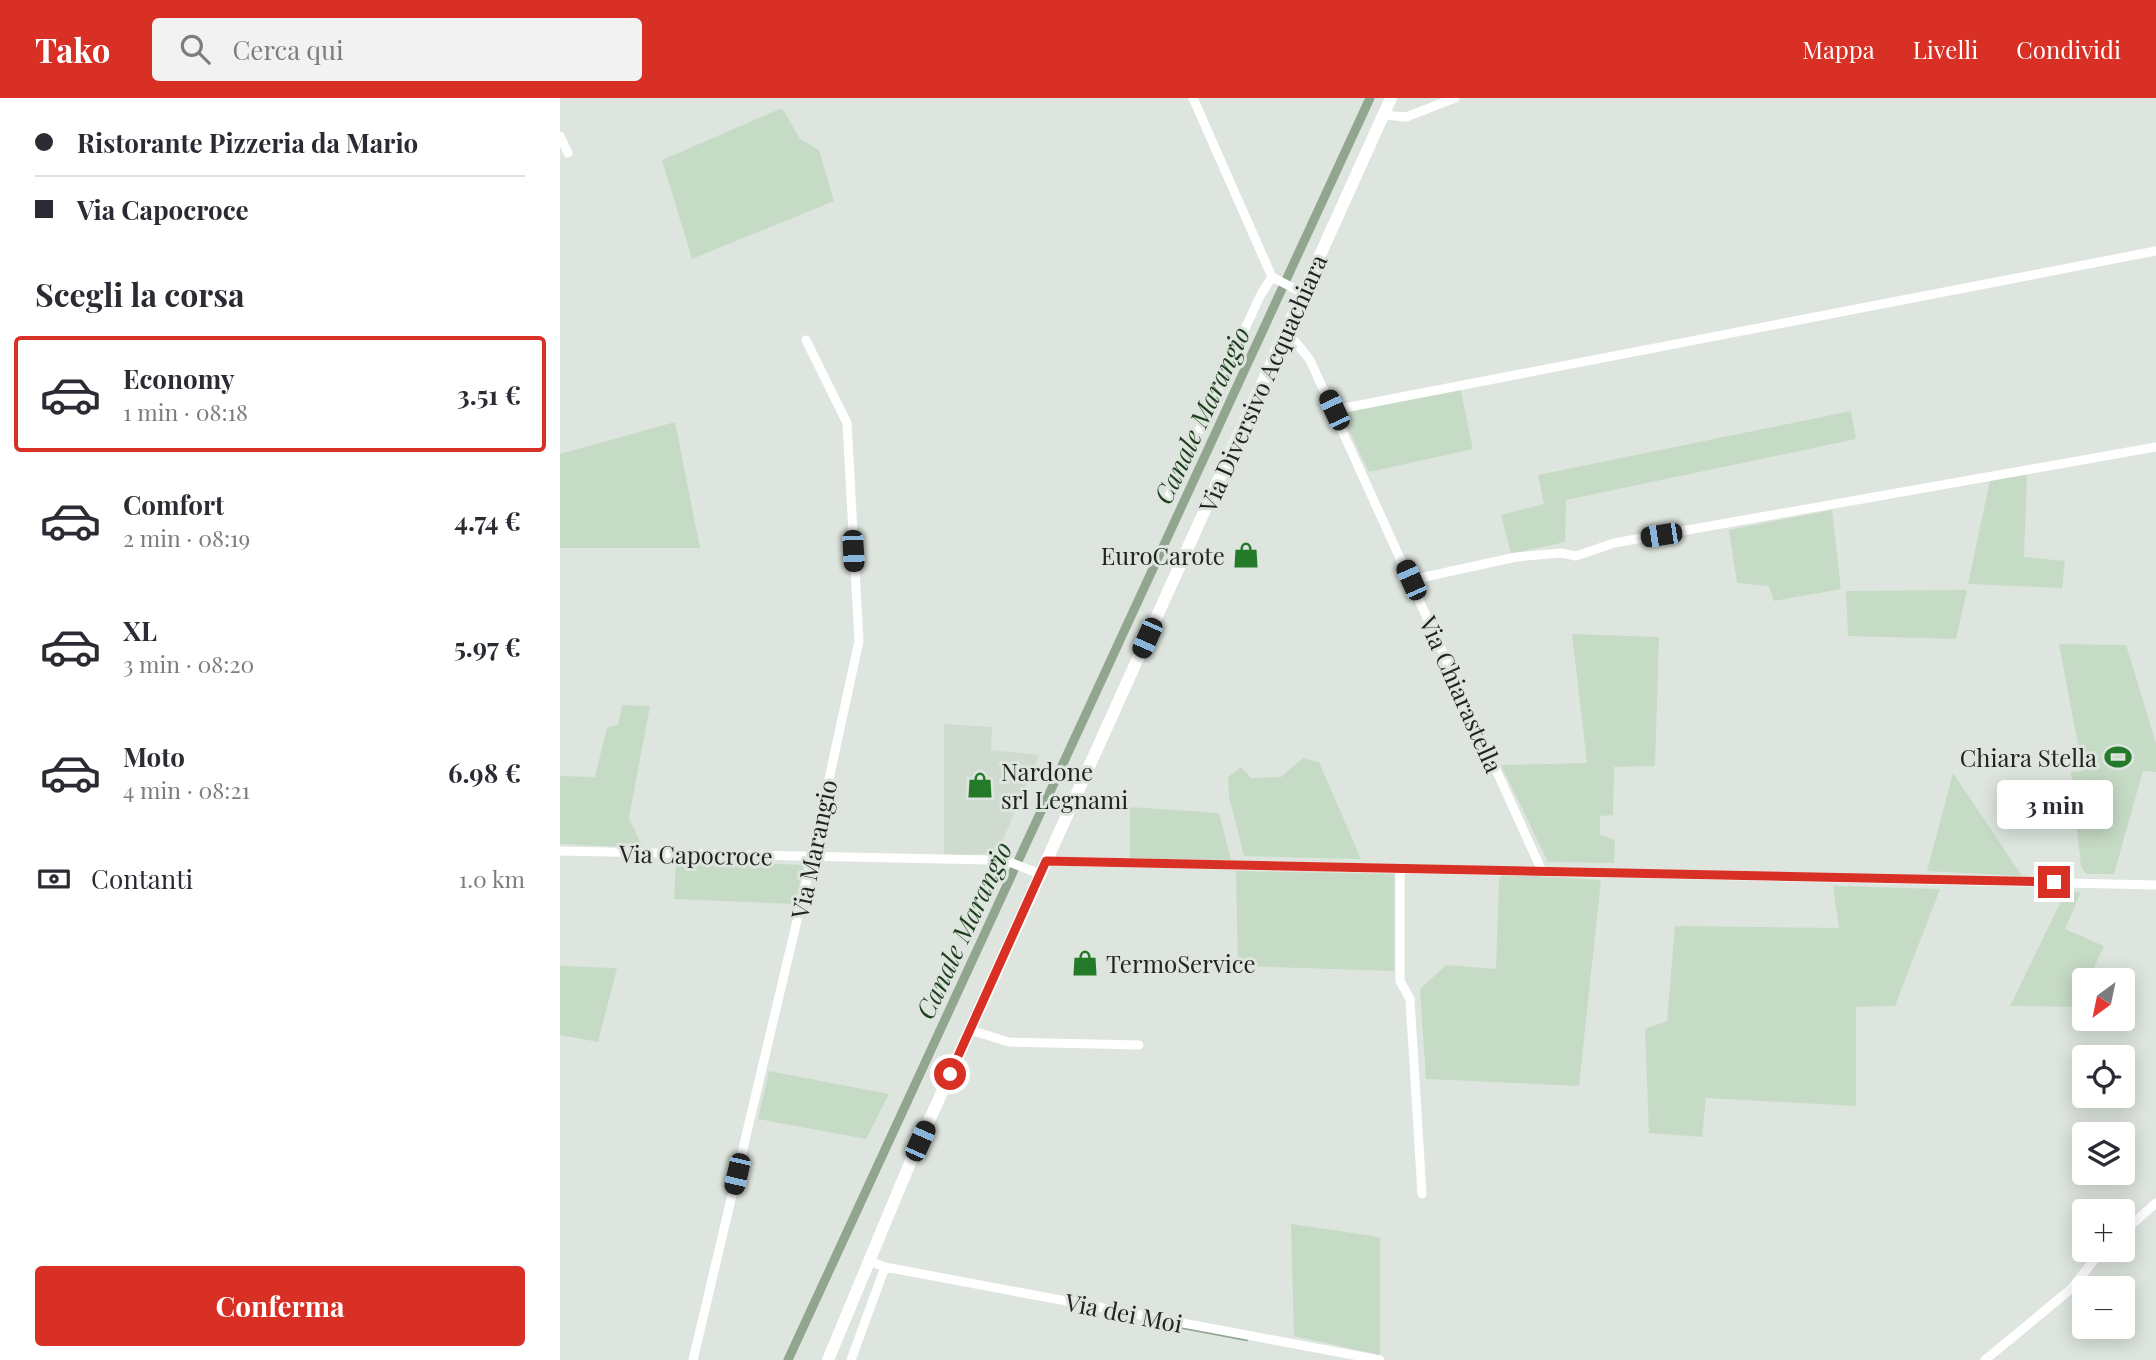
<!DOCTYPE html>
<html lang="it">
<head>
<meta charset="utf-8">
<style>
	body { margin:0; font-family:"Playfair Display",serif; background:#f2f2f3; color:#2b2b33; height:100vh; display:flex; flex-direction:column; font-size:26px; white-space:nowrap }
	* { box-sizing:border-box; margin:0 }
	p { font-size:23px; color:#7c7c81 }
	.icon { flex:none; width:38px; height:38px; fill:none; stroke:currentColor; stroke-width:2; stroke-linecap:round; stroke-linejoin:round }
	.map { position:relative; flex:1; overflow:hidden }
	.side { display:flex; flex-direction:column; background:#fff; width:560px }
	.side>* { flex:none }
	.guide { display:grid; align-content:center; height:154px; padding:0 35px; background:#fff }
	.needle { width:46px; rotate:213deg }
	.tools { position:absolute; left:1512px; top:870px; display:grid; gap:14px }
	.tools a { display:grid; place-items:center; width:63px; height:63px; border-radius:7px; background:#fff; box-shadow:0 4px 18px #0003; font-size:35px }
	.end { position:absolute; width:32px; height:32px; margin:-16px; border:9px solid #d93025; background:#fff; box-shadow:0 0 0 4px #fff }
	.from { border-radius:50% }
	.bubble { position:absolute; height:49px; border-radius:7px; background:#fff; box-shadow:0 4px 18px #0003; font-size:23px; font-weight:700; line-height:49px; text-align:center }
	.car { position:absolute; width:21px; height:42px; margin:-21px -10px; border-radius:9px; box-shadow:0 0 5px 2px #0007; background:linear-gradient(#222 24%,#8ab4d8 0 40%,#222 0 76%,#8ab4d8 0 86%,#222 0) }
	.guide b { display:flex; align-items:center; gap:24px; height:66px; font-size:26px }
	.guide b+b { border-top:2px solid #e1e1e2 }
	.guide i { width:18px; height:18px; background:#2b2b33 }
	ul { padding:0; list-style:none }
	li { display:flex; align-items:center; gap:21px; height:116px; margin:0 14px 10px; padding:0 21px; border:4px solid transparent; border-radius:7px }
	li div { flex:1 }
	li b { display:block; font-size:26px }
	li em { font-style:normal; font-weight:700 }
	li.selected { border-color:#d93025 }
	li>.icon { width:63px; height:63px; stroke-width:1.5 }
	h2 { padding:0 35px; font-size:32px; line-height:84px }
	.pay { display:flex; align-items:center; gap:18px; height:77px; padding:0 35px; font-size:26px }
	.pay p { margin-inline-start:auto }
	.action { display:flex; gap:14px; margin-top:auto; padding:14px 35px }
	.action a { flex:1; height:80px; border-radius:7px; background:#d93025; color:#fff; font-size:28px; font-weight:700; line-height:80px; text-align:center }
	header { display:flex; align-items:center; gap:42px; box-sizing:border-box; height:98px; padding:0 35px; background:#d93025; color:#fff }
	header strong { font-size:33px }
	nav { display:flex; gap:38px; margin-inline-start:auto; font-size:24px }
	.search { width:490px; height:63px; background:#f2f2f3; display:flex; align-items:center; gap:18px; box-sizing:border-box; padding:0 24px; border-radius:7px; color:#7c7c81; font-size:26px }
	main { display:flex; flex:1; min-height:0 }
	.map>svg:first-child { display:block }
	.built { fill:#cfdbce }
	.green { fill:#c6dbc5 }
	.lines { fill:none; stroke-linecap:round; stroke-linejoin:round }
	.stream { stroke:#90a68f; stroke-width:2.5 }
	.canal { stroke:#90a68f; stroke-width:9 }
	.street { stroke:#fff; stroke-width:9 }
	.secondary { stroke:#fff; stroke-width:12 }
	.route { stroke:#d93025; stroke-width:9 }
	.labels { text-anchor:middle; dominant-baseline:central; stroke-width:6; stroke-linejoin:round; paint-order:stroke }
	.street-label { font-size:24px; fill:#222422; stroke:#dee5de }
	.poi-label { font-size:24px; fill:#222422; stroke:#dee5de; text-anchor:end }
	.water-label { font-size:26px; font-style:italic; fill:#1c3e1c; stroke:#dee5de }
</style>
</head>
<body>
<header>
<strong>Tako</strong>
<div class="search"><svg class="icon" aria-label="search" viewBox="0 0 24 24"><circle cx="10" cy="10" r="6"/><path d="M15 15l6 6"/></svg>Cerca qui</div>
<nav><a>Mappa</a><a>Livelli</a><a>Condividi</a></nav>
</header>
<main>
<section class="side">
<div class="guide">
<b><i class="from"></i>Ristorante Pizzeria da Mario</b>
<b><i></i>Via Capocroce</b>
</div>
<h2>Scegli la corsa</h2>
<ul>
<li class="selected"><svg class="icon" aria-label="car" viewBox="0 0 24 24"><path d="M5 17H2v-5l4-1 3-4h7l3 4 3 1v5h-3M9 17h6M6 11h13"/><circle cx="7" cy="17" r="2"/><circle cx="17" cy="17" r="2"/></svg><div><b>Economy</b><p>1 min · 08:18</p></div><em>3.51 €</em></li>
<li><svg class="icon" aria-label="car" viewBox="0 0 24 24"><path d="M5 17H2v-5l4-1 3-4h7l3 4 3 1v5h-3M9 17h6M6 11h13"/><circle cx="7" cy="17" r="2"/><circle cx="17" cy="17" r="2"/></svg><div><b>Comfort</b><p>2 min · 08:19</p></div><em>4.74 €</em></li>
<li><svg class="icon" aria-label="car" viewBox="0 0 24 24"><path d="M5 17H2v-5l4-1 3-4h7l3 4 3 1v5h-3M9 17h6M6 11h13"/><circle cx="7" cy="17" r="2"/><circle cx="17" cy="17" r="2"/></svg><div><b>XL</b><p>3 min · 08:20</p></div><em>5.97 €</em></li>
<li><svg class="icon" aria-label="car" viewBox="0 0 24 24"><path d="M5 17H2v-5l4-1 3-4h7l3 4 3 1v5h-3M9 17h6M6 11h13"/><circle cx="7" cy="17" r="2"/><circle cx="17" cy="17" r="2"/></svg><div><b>Moto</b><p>4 min · 08:21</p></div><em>6.98 €</em></li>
</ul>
<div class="pay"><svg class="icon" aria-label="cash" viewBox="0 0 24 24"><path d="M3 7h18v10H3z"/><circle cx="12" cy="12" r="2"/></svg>Contanti<p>1.0 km</p></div>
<div class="action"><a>Conferma</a></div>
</section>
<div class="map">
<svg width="1596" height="1262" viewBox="0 0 1596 1262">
	<rect width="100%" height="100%" fill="#dee5de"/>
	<path class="built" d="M384,626L432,629L431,652L479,657L437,756L384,757Z"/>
	<path class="green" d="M222,10L240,41L259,52L274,103L132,161L102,62Z
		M900,289L913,351L809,374L781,316L784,312Z
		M1291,313L1296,341L1006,402L1005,444L951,456L941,417L984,406L978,377Z
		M115,324L140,450H0V356Z
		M1467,376L1464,459L1505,463L1502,490L1408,486L1430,382Z
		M1272,412L1281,491L1214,503L1209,488L1177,485L1169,432Z
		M1407,492L1396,541L1288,538L1286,493Z
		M1012,536L1099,539L1095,668L1054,669L1053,717L1040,718V737L1055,742L1054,765L988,764L941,667L1027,665Z
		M1499,546L1566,547L1596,645V674L1583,673L1554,776H1526L1521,769L1511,674L1523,673Z
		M62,607L90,608L69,720L83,750L0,746V678L35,679L47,629L58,627Z
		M743,660L759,664L801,761L684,758L669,699L668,679L681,669L691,680L721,679Z
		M1393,675L1462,778L1367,773Z
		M570,709L659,715L671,762L570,760Z
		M116,762L244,767L235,806L114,801Z
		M676,773L834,776V873L678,868Z
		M942,776L1041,782L1019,988L866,981L860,891L886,867L936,871L939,782Z
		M1273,788L1380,791L1335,908L1296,909V1008L1146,1000L1142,1039L1089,1035L1085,931L1107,923L1115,828L1279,830Z
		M1506,793L1521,794L1505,831L1544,848L1528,882H1524V891L1516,909L1450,908Z
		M0,868L57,870L38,944L0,937Z
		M209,973L329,996L306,1041L198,1021Z
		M731,1126L820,1139V1257L734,1238Z"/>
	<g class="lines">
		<path class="stream" d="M602,1226L687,1242"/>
		<path class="canal" d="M228,1262L810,0"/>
		<path class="street" d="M633,0L712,179L743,195
			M824,17L846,19L895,0
			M0,38L8,55
			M726,232L750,262L982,773
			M774,312L1596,153
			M609,398L700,198L712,179
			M851,482L956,459L1001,455L1016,458L1054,445L1596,349
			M0,753L430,762L447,763L480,776
			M486,763L1596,787
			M840,770V883L850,901L862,1096
			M410,932L449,944L579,947
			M1563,1134L1596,1105
			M309,1163L325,1169L820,1262
			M133,1262L252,759L299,543L287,325L246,242
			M291,1262L325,1169
			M1425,1262L1511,1191L1542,1152"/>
		<path class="secondary" d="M268,1262L350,1065L831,0"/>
	</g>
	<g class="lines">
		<path class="route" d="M390,976L486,763L1494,784"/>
	</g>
	<defs>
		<g id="shop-bare" transform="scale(2.1)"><path d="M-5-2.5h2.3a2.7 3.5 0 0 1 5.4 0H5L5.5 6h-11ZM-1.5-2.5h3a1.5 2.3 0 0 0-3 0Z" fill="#237a28" stroke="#dee5de" stroke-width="2.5" paint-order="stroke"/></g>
		<g id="stadium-bare" transform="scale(2.1)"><path d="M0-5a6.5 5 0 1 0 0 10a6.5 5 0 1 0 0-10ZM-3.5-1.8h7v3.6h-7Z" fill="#237a28" stroke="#dee5de" stroke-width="2.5" paint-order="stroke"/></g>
	</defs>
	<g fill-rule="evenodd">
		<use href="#shop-bare" x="686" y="457"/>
		<use href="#stadium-bare" x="1558" y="659"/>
		<use href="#shop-bare" x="420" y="687"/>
		<use href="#shop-bare" x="525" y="865"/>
	</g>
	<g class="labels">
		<g class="street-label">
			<text transform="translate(702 285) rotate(-66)">Via Diversivo Acquachiara</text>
			<text transform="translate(902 596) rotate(66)">Via Chiarastella</text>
			<text transform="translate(253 751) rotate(-78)">Via Marangio</text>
			<text transform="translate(136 756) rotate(1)">Via Capocroce</text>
			<text transform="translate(564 1214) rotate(11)">Via dei Moi</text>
		</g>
		<g class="poi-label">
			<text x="665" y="457">EuroCarote</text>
			<text x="1537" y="659">Chiara Stella</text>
			<text x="441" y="673" text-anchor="start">Nardone<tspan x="441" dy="28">srl Legnami</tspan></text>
			<text x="546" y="865" text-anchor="start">TermoService</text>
		</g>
		<g class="water-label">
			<text transform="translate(641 317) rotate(-65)">Canale Marangio</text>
			<text transform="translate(403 832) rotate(-65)">Canale Marangio</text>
		</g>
	</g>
</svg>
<div class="tools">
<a><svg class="needle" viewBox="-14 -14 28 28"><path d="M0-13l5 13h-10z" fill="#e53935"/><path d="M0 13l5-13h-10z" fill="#7c7c81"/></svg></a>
<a><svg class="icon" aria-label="locate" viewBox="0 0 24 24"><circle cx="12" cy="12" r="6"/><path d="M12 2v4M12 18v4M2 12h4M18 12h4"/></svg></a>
<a><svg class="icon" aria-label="layers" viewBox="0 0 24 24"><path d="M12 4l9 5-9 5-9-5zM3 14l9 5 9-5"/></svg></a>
<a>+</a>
<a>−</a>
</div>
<i class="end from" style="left:390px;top:976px"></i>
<i class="end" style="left:1494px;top:784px"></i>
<div class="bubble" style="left:1437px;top:682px;width:116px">3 min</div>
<i class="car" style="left:774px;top:312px;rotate:335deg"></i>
<i class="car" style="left:1101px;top:437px;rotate:261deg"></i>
<i class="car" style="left:293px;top:453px;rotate:177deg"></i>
<i class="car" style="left:851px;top:482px;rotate:336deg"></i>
<i class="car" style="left:587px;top:540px;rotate:204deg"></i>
<i class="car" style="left:360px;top:1043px;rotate:24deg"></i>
<i class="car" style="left:177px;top:1076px;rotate:193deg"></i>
</div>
</main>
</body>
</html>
